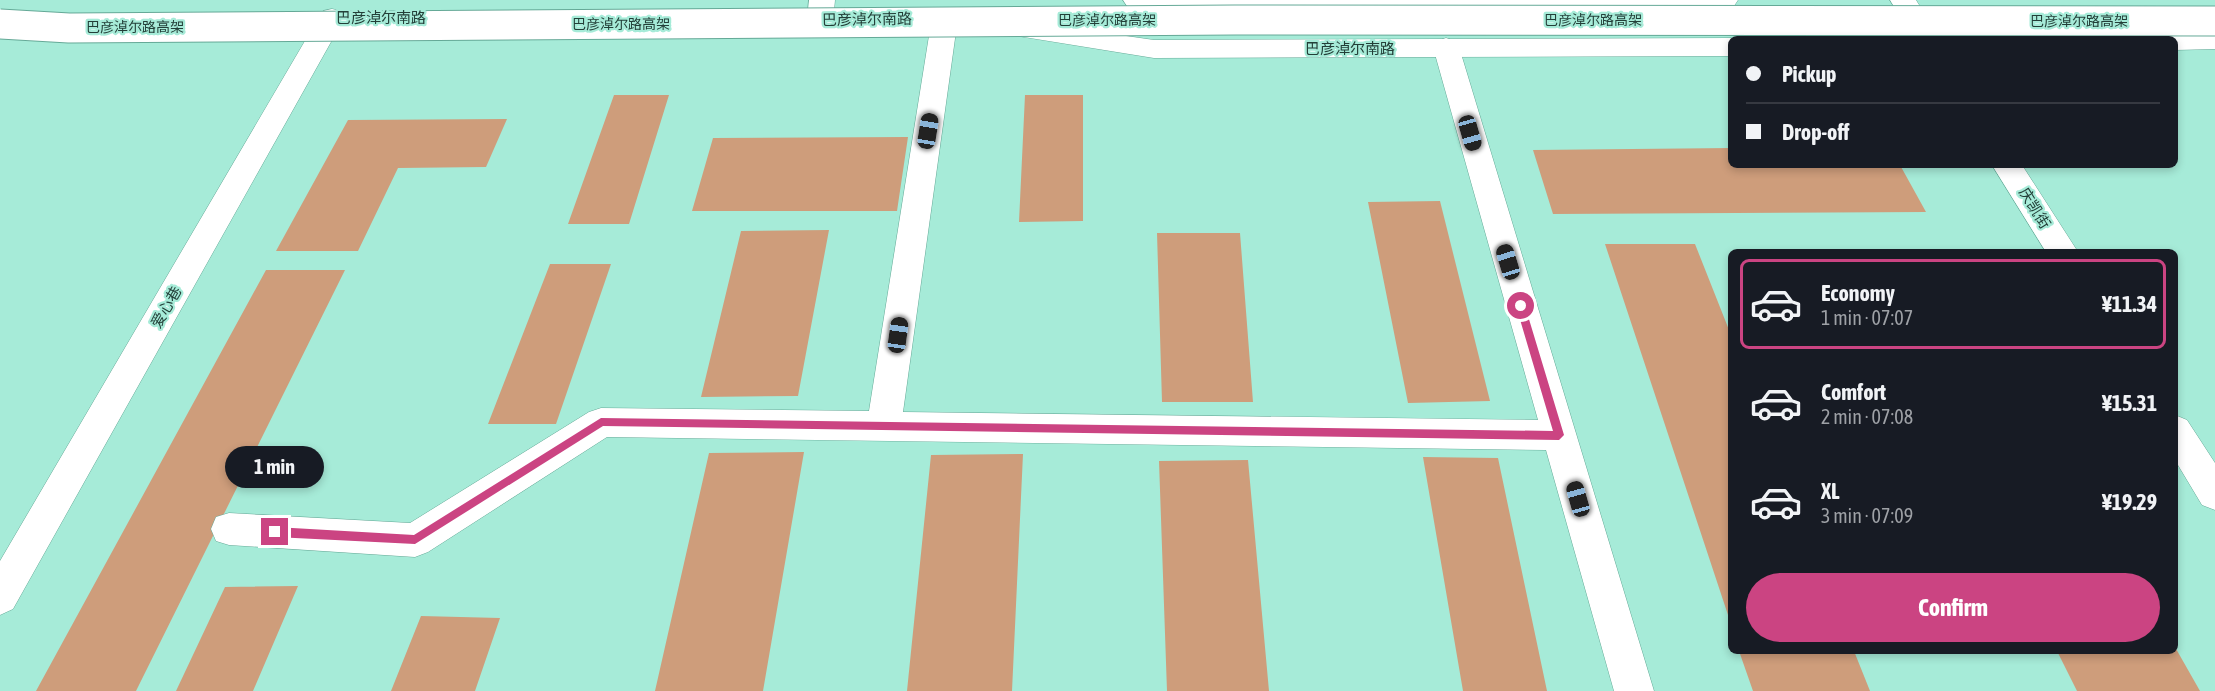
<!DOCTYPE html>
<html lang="en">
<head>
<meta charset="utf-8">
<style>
	body { margin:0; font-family:"Asap Condensed","Noto Sans SC",sans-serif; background:#20242c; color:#f1f3f6; height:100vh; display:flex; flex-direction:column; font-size:22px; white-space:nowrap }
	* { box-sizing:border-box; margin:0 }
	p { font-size:20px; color:#9ea1a6 }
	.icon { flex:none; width:33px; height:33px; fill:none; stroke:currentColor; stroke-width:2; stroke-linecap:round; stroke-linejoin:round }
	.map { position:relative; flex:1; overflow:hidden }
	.drawer { position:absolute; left:1728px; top:249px; width:450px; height:405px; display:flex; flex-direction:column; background:#171b24; border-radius:9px; box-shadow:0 3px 9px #0003 }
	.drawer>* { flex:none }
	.guide { position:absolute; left:1728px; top:36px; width:450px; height:132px; border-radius:9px; box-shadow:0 3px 9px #0003; display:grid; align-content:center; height:132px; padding:0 18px; background:#171b24 }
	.end { position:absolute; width:27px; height:27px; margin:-14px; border:8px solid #cb4482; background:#fff; box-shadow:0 0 0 3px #fff }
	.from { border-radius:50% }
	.bubble { position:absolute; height:42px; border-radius:21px; background:#171b24; box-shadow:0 3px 9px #0003; font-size:20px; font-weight:700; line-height:42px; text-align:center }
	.car { position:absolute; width:18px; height:36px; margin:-18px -9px; border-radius:8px; box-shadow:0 0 4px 2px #0007; background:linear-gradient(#222 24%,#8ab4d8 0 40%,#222 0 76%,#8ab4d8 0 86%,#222 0) }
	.guide b { display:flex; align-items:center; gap:21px; height:57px; font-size:22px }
	.guide b+b { border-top:2px solid #363941 }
	.guide i { width:15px; height:15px; background:#f1f3f6 }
	ul { padding:10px 0 0; list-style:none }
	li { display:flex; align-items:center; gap:18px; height:90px; margin:0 12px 9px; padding:0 6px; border:3px solid transparent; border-radius:9px }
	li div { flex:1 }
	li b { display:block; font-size:22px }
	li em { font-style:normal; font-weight:700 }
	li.current { border-color:#cb4482 }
	li>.icon { width:54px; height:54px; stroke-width:1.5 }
	.action { display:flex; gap:12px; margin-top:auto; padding:12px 18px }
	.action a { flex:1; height:69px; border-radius:36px; background:#cb4482; color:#fff; font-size:24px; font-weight:700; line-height:69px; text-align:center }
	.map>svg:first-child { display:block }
	.building { fill:#ce9d7b }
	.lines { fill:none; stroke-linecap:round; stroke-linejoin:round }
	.minor-casing { stroke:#65a997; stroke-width:1 }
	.tertiary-casing { stroke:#65a997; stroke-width:1 }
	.secondary-casing { stroke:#65a997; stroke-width:1 }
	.minor { fill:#fff; fill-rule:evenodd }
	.tertiary { fill:#fff; fill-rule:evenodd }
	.secondary { fill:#fff; fill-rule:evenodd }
	.trunk-bridge-casing { stroke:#65a997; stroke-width:31; stroke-linecap:butt }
	.trunk-bridge { stroke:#fff; stroke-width:29 }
	.route { fill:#cb4482 }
	.labels { text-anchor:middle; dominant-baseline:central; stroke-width:4.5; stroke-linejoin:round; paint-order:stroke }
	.far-street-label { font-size:14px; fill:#233f38; stroke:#a6ebd8 }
	.street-label { font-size:15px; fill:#233f38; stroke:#a6ebd8 }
</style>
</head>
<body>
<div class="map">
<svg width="2215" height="691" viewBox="0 0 2215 691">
	<rect width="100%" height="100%" fill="#a6ebd8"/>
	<path class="building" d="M614,95H669L629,224H568Z
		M1025,95H1083V221L1019,222Z
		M507,119L486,167L398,168L358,251H276L348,120Z
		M908,137L897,211H692L713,138Z
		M1731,148V165H1900L1926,212L1553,214L1533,150Z
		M1440,201L1490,401L1408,403L1368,202Z
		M829,230L798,396L701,397L741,231Z
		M1157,233H1240L1253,402H1162Z
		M1605,244H1695L1731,335V624Z
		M550,264H611L556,424H488Z
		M266,270H345L136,691H36Z
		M804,452L763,691H655L709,453Z
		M1023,454L1012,691H907L931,455Z
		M1423,457L1498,458L1547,691H1463Z
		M1248,460L1269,691H1167L1159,461Z
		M298,586L253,691H176L225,587Z
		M421,616L500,618L475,691H391Z
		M2175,647L2200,691H2077L2057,651H2175Z
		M1739,651H1854L1870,691H1753Z"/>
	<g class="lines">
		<g class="minor-casing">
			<path id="minor" d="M809,0H835L833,21L829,27L820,29L811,27L807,21Z
				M332,9L341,11L345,17L13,609L0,615V561L319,17L323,11Z
				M945,9L954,11L958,17L903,412L1538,420L1433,47L1437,41L1446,38L1455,41L1459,47L1654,691H1614L1546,450L607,437L428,552L415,557L229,545L216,541L211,529L216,517L229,513L410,523L589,412L601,408L869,411L932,17L936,11Z"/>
		</g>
		<g class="tertiary-casing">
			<path id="tertiary" d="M1890,0H1916L1940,39H1914Z
				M1992,165H2022L2078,252H2046Z
				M2175,415L2187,420L2215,463V510L2202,505L2175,460Z"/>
		</g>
		<g class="secondary-casing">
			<path id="secondary" d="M1123,0H1738L1734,6L1725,8H1136L1127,6Z
				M1021,21L1154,40L1731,38L1734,39H1731V56L1154,58L1012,35L1008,29L1012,23Z
				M2215,31V49L2175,50V39H2163L2166,35L2175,32Z"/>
		</g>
		<use href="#minor" class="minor"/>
		<use href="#tertiary" class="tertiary"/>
		<use href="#secondary" class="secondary"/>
		<g class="trunk-bridge-casing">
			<path id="trunk-bridge" d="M0,24L69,28L1235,20L2215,21"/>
		</g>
		<use href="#trunk-bridge" class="trunk-bridge"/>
	</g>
	<path class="route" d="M1521,302L1525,306L1564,435L1559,440L603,426L415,544L275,537L270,532L275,527L414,535L601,418L1553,431L1516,306Z"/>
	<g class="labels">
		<g class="far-street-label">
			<text x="1107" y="20">巴彦淖尔路高架</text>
			<text x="1593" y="20">巴彦淖尔路高架</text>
			<text x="2079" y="21">巴彦淖尔路高架</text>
			<text x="621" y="24">巴彦淖尔路高架</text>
			<text x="135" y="27">巴彦淖尔路高架</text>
		</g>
		<g class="street-label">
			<text x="381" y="17">巴彦淖尔南路</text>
			<text transform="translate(867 19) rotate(-1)">巴彦淖尔南路</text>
			<text x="1350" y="48">巴彦淖尔南路</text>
			<text transform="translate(2035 208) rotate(58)">庆凯街</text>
			<text transform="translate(166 307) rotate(-60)">爱心巷</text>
		</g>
	</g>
</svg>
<i class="end from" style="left:1521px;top:306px"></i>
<i class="end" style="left:275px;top:532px"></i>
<div class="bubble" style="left:225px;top:446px;width:99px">1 min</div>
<i class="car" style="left:928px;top:131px;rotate:9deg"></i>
<i class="car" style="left:1470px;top:133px;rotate:164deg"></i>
<i class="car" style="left:1508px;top:262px;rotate:343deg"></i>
<i class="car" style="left:898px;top:335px;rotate:8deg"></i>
<i class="car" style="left:1578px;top:499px;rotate:344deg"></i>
<div class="guide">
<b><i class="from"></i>Pickup</b>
<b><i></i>Drop-off</b>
</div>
<section class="drawer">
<ul>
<li class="current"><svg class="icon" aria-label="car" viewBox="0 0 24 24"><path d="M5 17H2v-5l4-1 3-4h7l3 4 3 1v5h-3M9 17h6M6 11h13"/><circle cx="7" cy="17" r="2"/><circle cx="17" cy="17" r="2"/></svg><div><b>Economy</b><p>1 min · 07:07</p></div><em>¥11.34</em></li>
<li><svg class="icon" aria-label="car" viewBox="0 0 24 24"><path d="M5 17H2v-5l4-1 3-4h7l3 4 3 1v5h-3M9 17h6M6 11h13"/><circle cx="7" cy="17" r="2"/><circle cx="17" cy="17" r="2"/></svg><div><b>Comfort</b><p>2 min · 07:08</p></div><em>¥15.31</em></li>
<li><svg class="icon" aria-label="car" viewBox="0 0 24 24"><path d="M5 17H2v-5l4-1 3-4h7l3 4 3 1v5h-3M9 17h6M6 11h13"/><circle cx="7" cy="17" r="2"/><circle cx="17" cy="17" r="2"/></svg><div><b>XL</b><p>3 min · 07:09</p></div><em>¥19.29</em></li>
</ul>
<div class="action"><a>Confirm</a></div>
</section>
</div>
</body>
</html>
